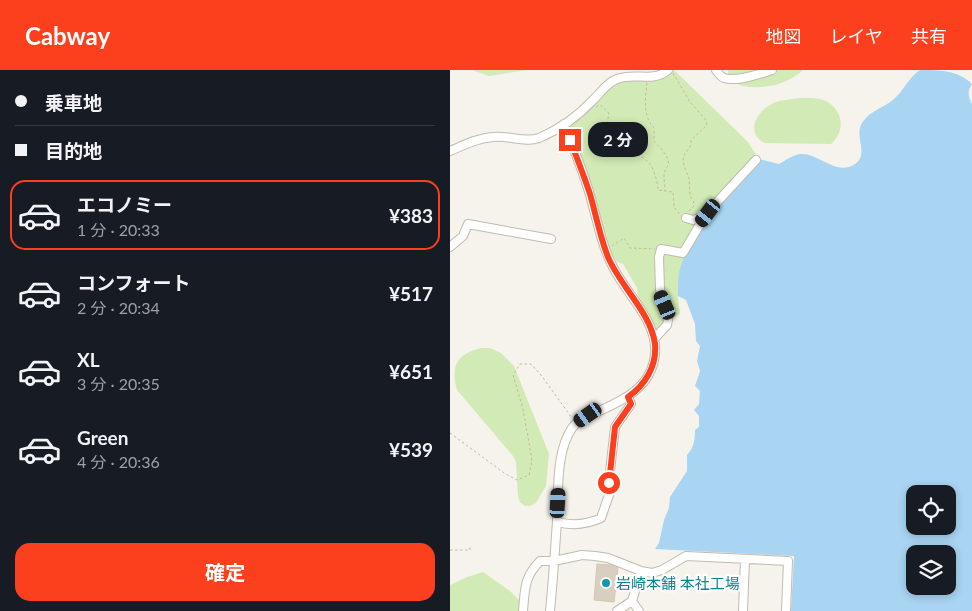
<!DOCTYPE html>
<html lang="ja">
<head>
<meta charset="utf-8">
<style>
	body { margin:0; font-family:Lato,"Noto Sans JP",sans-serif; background:#20242c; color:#f1f3f6; height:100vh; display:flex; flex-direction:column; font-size:19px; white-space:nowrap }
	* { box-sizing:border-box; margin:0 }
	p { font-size:16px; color:#9ea1a6 }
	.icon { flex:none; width:28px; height:28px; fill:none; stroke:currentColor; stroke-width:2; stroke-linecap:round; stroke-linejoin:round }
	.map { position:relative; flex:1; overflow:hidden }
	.details { display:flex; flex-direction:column; background:#171b24; width:450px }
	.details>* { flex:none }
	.guide { display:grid; align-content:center; height:110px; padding:0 15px; background:#171b24 }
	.tools { position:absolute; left:456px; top:415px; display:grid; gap:10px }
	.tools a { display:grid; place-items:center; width:50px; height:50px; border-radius:10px; background:#171b24; box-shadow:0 2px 8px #0003; font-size:25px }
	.end { position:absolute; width:22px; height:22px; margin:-11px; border:6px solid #fc3f1d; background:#fff; box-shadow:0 0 0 2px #fff }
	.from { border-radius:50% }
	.bubble { position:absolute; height:35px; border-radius:15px; background:#171b24; box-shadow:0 2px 8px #0003; font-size:16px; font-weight:700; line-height:35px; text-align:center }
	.car { position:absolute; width:15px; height:30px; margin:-15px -8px; border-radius:6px; box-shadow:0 0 4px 1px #0007; background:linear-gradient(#222 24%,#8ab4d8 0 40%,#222 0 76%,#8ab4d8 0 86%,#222 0) }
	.guide b { display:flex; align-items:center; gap:18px; height:48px; font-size:19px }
	.guide b+b { border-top:1px solid #363941 }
	.guide i { width:12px; height:12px; background:#f1f3f6 }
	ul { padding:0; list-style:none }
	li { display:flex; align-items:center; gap:15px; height:70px; margin:0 10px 8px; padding:0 5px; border:2px solid transparent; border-radius:15px }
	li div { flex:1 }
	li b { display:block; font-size:19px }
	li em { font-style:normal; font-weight:700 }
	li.on { border-color:#fc3f1d }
	li>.icon { width:45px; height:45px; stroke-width:1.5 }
	.cta { display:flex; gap:10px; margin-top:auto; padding:10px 15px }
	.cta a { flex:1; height:58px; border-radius:15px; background:#fc3f1d; color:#fff; font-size:20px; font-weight:700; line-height:58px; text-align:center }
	header { display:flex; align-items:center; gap:30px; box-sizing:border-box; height:70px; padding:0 25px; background:#fc3f1d; color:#fff }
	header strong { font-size:24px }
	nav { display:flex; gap:28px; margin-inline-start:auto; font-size:18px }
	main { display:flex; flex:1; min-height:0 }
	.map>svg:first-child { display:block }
	.green { fill:#d2eab5 }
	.water { fill:#a9d4f2; fill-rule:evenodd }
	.building { fill:#d8cfc1; stroke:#d3c7b4 }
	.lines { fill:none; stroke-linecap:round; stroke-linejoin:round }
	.minor-casing { stroke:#c2bbae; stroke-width:10 }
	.path { stroke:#c4b79f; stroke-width:1; stroke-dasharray:2.5 2.5; stroke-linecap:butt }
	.minor { stroke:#fff; stroke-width:8 }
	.route { stroke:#fc3f1d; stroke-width:6 }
	.culture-dot { fill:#0f9aa8; stroke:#fff; stroke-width:2 }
	.labels { text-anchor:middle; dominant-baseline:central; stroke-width:4.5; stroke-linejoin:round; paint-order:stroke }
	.culture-label { font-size:15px; fill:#0d838f; stroke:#fff; text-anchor:start }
</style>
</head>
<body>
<header>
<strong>Cabway</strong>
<nav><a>地図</a><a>レイヤ</a><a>共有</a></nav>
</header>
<main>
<section class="details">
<div class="guide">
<b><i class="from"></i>乗車地</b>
<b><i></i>目的地</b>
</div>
<ul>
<li class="on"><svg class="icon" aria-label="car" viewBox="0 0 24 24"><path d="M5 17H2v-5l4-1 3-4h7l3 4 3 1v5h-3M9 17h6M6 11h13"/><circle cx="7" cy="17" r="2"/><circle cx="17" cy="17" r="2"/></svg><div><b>エコノミー</b><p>1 分 · 20:33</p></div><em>¥383</em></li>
<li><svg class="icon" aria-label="car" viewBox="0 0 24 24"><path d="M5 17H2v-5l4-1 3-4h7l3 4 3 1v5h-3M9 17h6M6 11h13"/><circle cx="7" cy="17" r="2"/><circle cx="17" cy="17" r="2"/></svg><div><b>コンフォート</b><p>2 分 · 20:34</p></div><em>¥517</em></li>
<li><svg class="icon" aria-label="car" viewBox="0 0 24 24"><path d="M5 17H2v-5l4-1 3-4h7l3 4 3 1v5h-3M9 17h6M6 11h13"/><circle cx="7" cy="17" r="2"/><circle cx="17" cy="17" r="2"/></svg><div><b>XL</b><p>3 分 · 20:35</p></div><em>¥651</em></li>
<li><svg class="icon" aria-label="car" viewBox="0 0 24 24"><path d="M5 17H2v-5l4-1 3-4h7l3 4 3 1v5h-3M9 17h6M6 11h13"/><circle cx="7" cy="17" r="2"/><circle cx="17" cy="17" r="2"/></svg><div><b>Green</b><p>4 分 · 20:36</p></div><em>¥539</em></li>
</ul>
<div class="cta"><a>確定</a></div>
</section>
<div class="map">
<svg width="522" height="541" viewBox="0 0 522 541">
	<rect width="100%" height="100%" fill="#f6f3ec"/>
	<path class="green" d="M22,0H77L39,6Z
		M224,0L297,71L309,89L228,226L230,244L218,251L206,264L203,254L198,243L188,232L187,218L173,194L167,192L159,179L118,56L159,17L172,10Z
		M278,0H353C338,14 314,20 293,16C288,15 283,11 279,9Z
		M348,28C356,28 368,27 376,31C393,40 396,61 381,74L315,73C296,64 305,43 320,35C327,30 339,30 348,28Z
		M32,278H40L51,283L64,296L99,384L96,416L86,433L80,436H75L70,432L68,426L66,392L63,386L7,320C0,295 8,283 32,278Z
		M33,502L60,521L69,530L70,541H0V515L17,507Z"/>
	<path class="water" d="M470,0C489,0 508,0 522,14C517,22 518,26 522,34V541H341L344,486L205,479L209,473L214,450L219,438L220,427L237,401V385C244,378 245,369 245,360L249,357V346L244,340L249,334L250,321L245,316L250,301L247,291L250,276L246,271L245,254L236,230L228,226C228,218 228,210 229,203C239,159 280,122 309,89L329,94C336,90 343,85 350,84C369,82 386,107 405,94C419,84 405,68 411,55C418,41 434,38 444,29C454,20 459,7 470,0ZM465,424H498V456H465ZM465,484H498V516H465Z"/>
	<path class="building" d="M147,494L161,495L168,498L164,532L144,530Z"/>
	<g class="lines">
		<g class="minor-casing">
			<path id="minor" d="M266,0C268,3 271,7 274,8C286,12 310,4 322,0
				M0,81C14,75 28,68 43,67C58,65 75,73 89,68C108,60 128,46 142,31C151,23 156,13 167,9C185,2 203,13 218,0
				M236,148L243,150L252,147L251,151
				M0,177L13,166L18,154L101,169
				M204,269L217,255L218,250L210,219L209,187L211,179L233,183L249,156L268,131L306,90
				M107,452C123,456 136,455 151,448L159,425L160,401L165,357L181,334L178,327
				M182,531L189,541
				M73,541C75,519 74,507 90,491H104L132,485L145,486L158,488L191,501L202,503L212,500L236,486L338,491L336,541
				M100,541C103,511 105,481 107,451C109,421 105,384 122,358C128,350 139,345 147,342C174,330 202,317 205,284C208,251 176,224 163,197C151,174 147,149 140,125C133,101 123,77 114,54
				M167,541L182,531L191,501
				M293,541L295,489"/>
		</g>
		<path class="path" d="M223,3L240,32L256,50L257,55L241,70V75L233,87L234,96L239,108L240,125L244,133V136L239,141
			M197,13C195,28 193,47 204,58V71C210,78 218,84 219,95C211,101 215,112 215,121
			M146,37L150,35L158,42L159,45L155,58L162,71C170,74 194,87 199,93C204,99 208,113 208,120L223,122L224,137L231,146
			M162,176L174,168L180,178L205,179
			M0,363L54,403L67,410L79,405L82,390L73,339L63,305L70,294H81L91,305L122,348
			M0,480H20V476"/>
		<use href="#minor" class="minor"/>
	</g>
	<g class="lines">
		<path class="route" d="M120,70C127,88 134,106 140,124C146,145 150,167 158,187C170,216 201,243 205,274C207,296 195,315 178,327L181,334L165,357L159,413"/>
	</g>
	<circle class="culture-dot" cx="156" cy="513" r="5"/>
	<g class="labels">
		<g class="culture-label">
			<text x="166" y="513">岩崎本舗 本社工場</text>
		</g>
	</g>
</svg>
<div class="tools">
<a><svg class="icon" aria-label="locate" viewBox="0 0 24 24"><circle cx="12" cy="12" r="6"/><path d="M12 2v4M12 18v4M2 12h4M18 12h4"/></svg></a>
<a><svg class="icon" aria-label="layers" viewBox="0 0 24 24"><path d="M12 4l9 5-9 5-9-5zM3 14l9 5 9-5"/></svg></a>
</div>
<i class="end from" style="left:159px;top:413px"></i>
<i class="end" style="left:120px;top:70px"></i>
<div class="bubble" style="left:138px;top:52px;width:60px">2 分</div>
<i class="car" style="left:258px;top:143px;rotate:217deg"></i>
<i class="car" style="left:215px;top:235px;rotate:337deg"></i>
<i class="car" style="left:138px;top:345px;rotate:235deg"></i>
<i class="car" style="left:108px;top:433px;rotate:3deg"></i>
</div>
</main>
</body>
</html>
